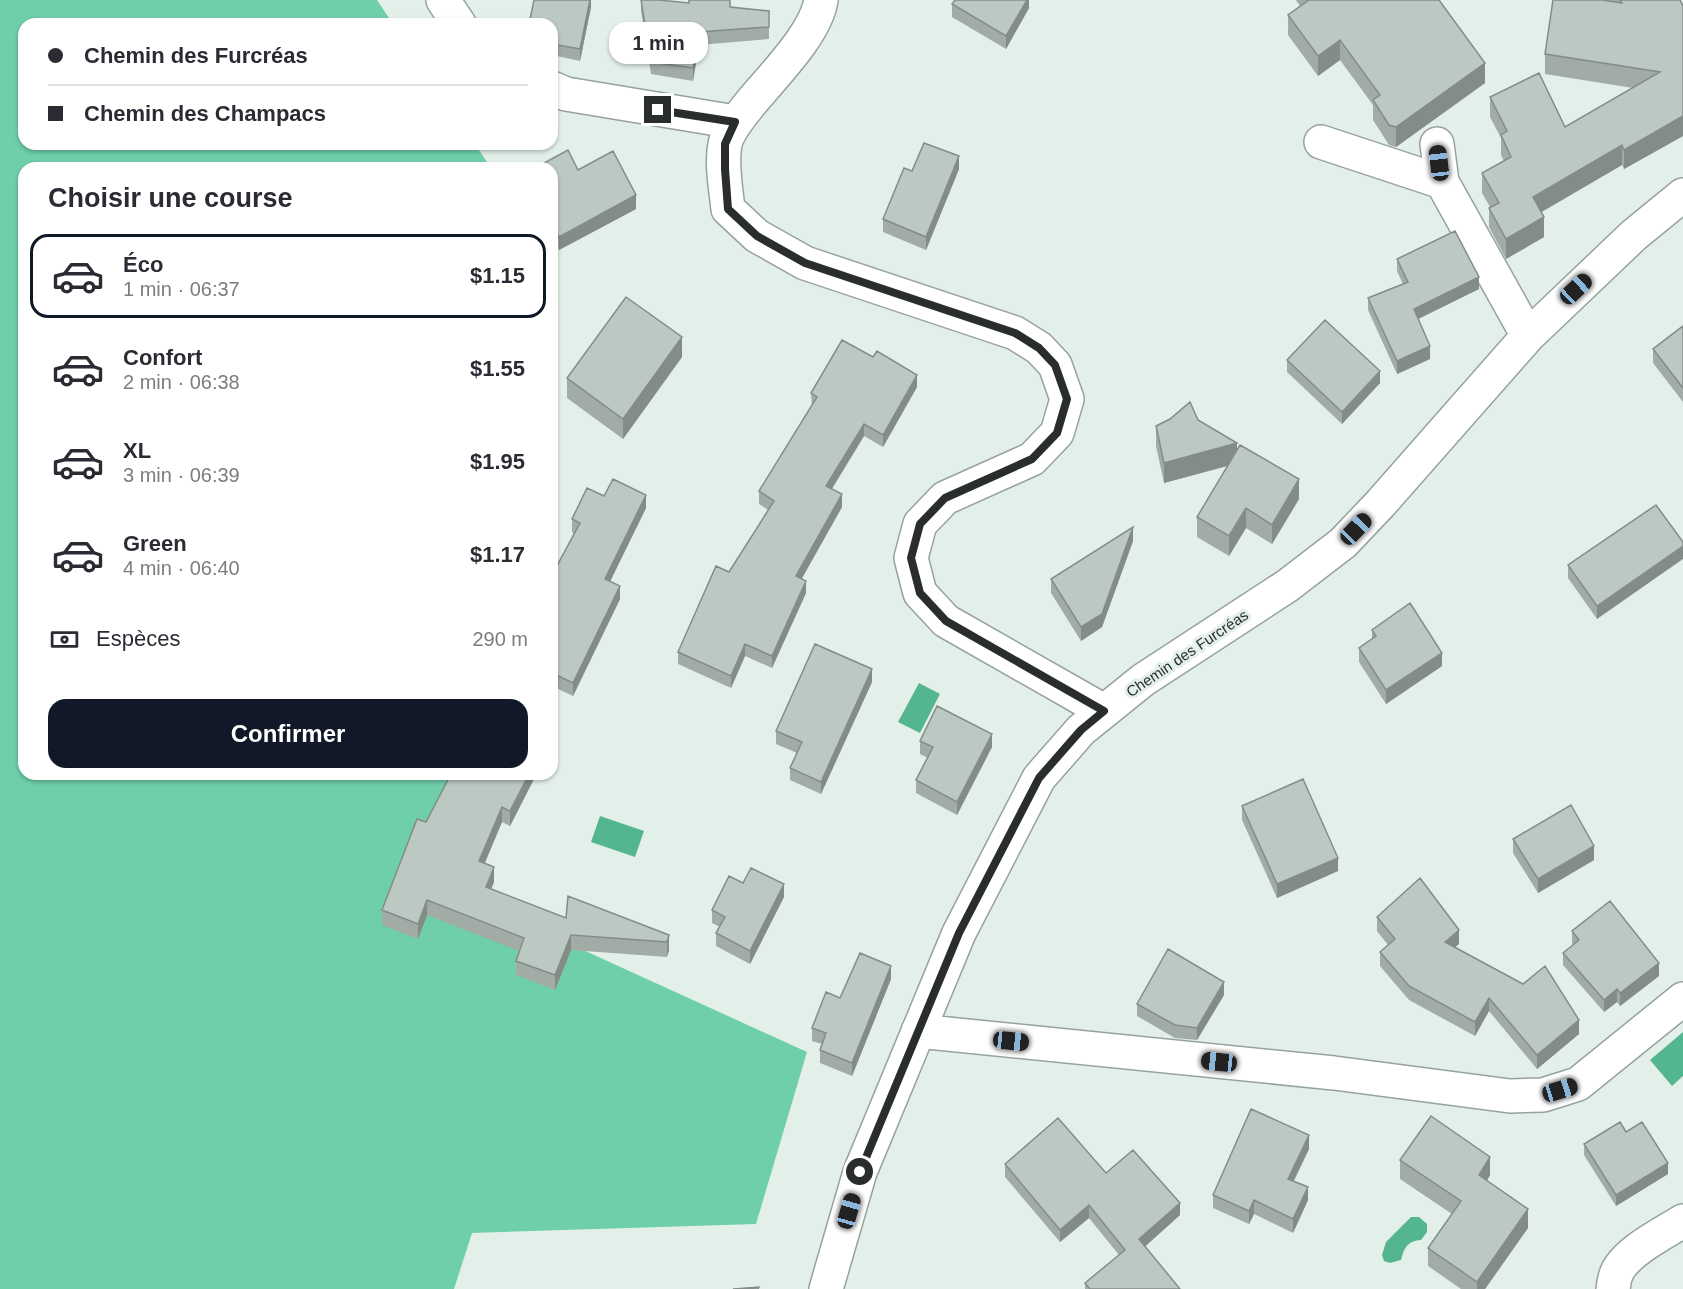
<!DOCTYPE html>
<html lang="fr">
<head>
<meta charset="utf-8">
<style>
	body { margin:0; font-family:Helvetica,sans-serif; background:#f2f2f3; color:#2b2b33; height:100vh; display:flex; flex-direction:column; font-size:22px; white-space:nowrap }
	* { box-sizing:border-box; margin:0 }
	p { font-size:20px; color:#7c7c81 }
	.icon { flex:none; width:33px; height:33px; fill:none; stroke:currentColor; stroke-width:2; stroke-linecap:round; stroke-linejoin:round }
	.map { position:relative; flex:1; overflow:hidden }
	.drawer { position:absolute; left:18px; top:162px; width:540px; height:618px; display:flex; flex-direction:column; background:#fff; border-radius:18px; box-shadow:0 2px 4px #0004 }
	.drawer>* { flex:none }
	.banner { position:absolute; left:18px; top:18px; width:540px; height:132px; border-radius:18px; box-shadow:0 2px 4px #0004; display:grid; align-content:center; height:132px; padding:0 30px; background:#fff }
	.end { position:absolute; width:27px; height:27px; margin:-14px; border:8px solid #292e2c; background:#fff; box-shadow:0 0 0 3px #fff }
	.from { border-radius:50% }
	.bubble { position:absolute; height:42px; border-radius:18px; background:#fff; box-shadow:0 2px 4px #0004; font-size:20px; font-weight:600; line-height:42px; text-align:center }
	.car { position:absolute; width:18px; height:36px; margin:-18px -9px; border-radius:8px; box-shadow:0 0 4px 2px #0007; background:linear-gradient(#222 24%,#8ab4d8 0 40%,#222 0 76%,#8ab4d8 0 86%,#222 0) }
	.banner b { display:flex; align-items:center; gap:21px; height:57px; font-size:22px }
	.banner b+b { border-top:2px solid #e1e1e2 }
	.banner i { width:15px; height:15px; background:#2b2b33 }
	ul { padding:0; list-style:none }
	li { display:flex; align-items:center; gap:18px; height:84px; margin:0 12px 9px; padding:0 18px; border:3px solid transparent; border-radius:18px }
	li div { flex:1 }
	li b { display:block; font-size:22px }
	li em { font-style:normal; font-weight:600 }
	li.current { border-color:#111827 }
	li>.icon { width:54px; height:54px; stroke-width:1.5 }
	h2 { padding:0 30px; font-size:27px; line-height:72px }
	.pay { display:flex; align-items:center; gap:15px; height:66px; padding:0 30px; font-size:22px }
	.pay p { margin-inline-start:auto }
	.button { display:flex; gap:12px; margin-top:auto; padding:12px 30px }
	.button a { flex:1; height:69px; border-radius:18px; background:#111827; color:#fff; font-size:24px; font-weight:600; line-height:69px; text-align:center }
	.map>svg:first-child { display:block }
	.forest { fill:#6ecfa9 }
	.water { fill:#54b691 }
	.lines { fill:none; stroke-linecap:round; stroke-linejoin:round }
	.minor-casing { stroke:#96a29d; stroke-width:36 }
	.minor { stroke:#fff; stroke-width:33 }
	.wall { fill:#a2aca7 }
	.shaded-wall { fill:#848c88 }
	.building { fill:#bcc8c2; stroke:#848c88; stroke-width:1.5 }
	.route { stroke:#292e2c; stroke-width:8 }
	.labels { text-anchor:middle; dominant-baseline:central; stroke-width:6; stroke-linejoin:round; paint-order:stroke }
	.street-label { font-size:15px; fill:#292e2c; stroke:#e3f0ea }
</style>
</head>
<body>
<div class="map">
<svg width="1683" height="1289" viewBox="0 0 1683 1289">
	<rect width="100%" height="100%" fill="#e3f0ea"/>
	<path class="forest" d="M0,0H377L393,24H24V144H475L491,168H24V774H476L471,899L807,1052L756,1224L472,1233L454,1289H0Z"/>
	<path class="water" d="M919,683L940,694L920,733L898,722Z
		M600,816L644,831L635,857L591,842Z
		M1683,1032V1076L1672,1086L1650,1060Z
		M1411,1217H1419L1427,1224V1232L1421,1240C1408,1241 1404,1247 1401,1260L1390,1263L1384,1261L1382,1255L1386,1242Z"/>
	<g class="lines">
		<g class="minor-casing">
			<path id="minor" d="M443,0L459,24
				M821,0C816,34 771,78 749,105C740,117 728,130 725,144C721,164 726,189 728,209L757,236L805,263L1015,333L1039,348L1055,365L1067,399L1057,433L1032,459L945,498L920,524L911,558L920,593L946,621L1104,711
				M552,88L566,94L735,122
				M1321,142L1442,182L1528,336
				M1437,144L1442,182
				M918,1031L1334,1073L1510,1096L1543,1095L1578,1084L1683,999
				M826,1289L860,1172L959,933L1039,778L1081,730L1143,680L1287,586L1343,543L1381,503L1528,336L1634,235L1683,195
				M1613,1289C1614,1284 1614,1279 1616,1275C1623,1253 1664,1233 1683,1221"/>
		</g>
		<use href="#minor" class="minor"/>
	</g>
	<path class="wall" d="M591,0V7L580,61L552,55V24Z
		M641,0L769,11V39L699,45L693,81L651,74L641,11Z
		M1029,0V8L1006,49L952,17V4Z
		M1296,0H1439L1485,83L1396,147L1389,145L1373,120V105L1340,60L1318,76L1288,35V15L1300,6Z
		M1608,0H1680L1683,6V136L1624,169L1622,165L1541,212L1544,237L1506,259L1489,227V208L1490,207L1482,193V173L1504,161L1501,155V138L1490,117V97L1565,127L1633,88L1545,74V54L1609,1Z
		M552,168L578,170L636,209L559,250L552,238Z
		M959,169L926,250L883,232V219L912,171Z
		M1397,259L1479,289L1418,319L1430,359L1397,374L1368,310V298L1403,284L1397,271Z
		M1683,326V402L1653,363V349Z
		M682,357L623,439L567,398V378Z
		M1287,360L1380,383L1342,424L1287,372Z
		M917,387L883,447L864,436L832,489L842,507L801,579L806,593L772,668L745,656L731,688L678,664V652L768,510L759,504V491L812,406L811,393Z
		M1198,420L1237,449L1299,499L1272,544L1246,528L1229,556L1197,537V517L1228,466L1164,483L1156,446V426Z
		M604,496L646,508L610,581L620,599L573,696L552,686V575L574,533L572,532V519Z
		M1656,505L1597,619L1568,578V565Z
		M1133,541L1102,627L1081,641L1051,593V579Z
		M1372,630L1442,666L1386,704L1359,662V648L1372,639Z
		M872,682L821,794L790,780V768L797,753L776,744V731Z
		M920,741L992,747L957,815L916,793V780L928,758L920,754Z
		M535,774V777L510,826L502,822L485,863L494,882L491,889L566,918L669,935V950L667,957L571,950L555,990L516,975V961L519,951L427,915L418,939L382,925V910L426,822Z
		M1242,806L1338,871L1277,898L1242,820Z
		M1513,839L1594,860L1538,893L1513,853Z
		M743,883L784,897L750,964L716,946V933L720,927L712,923V910Z
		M1377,917L1459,944L1455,947L1579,1034L1537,1069L1489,1011L1475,1036L1409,1000L1380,966V952L1388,945L1377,931Z
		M1572,931L1659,976L1620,1006L1617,1002L1604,1012L1563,965V953L1573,945L1572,943Z
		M891,979L852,1076L820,1063V1050L822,1044L812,1041V1028L840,998Z
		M1224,995L1197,1040L1175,1038L1137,1016V1004Z
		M1626,1132L1668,1174L1616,1206L1584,1155V1144Z
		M1309,1149L1294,1181L1308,1200L1293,1233L1254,1214L1249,1224L1213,1208V1195Z
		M1400,1160L1490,1175L1487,1181L1528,1228L1485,1289H1461L1428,1266V1248L1452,1214L1400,1179Z
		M1005,1164L1106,1173L1180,1215L1145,1246L1180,1289H1085V1283L1119,1255L1089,1218L1060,1242L1005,1177Z"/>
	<path class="shaded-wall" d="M590,0H591V7L580,61V49Z
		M1027,0H1029V8L1006,49V36Z
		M699,32V45L693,81V68Z
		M1340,40V60L1318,76V56Z
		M1485,63V83L1396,147V127Z
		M1683,116V136L1624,169V150Z
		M1622,145V165L1533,217V197Z
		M959,156V169L926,250V237Z
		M636,195V209L559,250V237Z
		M1544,217V237L1506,259V239Z
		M1479,277V289L1414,321V309Z
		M682,337V357L623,439V419Z
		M1430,346V359L1397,374V361Z
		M1380,371V383L1342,424V412Z
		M917,375V387L883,447V435Z
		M864,424V436L826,498V486Z
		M1237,443V463L1164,483V463Z
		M1299,479V499L1272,544V525Z
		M842,494V507L796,589V576Z
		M646,495V508L605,592V579Z
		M1246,508V528L1229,556V536Z
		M1133,527V541L1102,627L1081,641V627Z
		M1683,546V559L1597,619V606Z
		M806,581V593L772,668V656Z
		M620,586V599L573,696V683Z
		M745,644V656L731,688V676Z
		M1442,653V666L1386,704V690Z
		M872,669V682L821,794V782Z
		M992,734V747L957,815V802Z
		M529,774H535V777L510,826V811Z
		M502,807V822L479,876V861Z
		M1594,846V860L1538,893V879Z
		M1338,858V871L1277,898V884Z
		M494,867V882L486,902V887Z
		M784,884V897L750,964V951Z
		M427,900V915L418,939V924Z
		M1459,930V944L1445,956V942Z
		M571,935V950L555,990V975Z
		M669,935V950L667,957V942Z
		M1659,963V976L1620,1006V993Z
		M891,966V979L852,1076V1063Z
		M1224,982V995L1197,1040V1028Z
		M1617,989V1002L1604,1012V1000Z
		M1489,998V1011L1475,1036V1022Z
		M1579,1020V1034L1537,1069V1055Z
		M1309,1135V1149L1288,1192V1179Z
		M1490,1157V1175L1479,1194V1175Z
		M1668,1163V1174L1616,1206V1195Z
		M1308,1187V1200L1293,1233V1219Z
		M1254,1200V1214L1249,1224V1211Z
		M1180,1203V1215L1139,1252V1239Z
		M1089,1205V1218L1060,1242V1230Z
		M1528,1209V1228L1485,1289H1477V1282Z"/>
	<path class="building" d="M534,0H590L580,49L552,44V24H529Z
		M641,0H659L689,3V0H730V7L769,11V27L699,32L693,68L651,62Z
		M955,0H1027L1006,36L952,4Z
		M1309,0H1439L1485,63L1396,127L1389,125L1373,100L1380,95L1340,40L1318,56L1288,15Z
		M1553,0H1602L1622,3L1620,0H1680L1683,6V116L1624,150L1622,145L1533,197L1544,217L1506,239L1489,208L1499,203L1482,173L1511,157L1501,135L1507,131L1490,97L1539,73L1565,127L1660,72L1545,54Z
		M924,143L959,156L926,237L883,219L904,168L912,171Z
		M568,150L578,170L613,151L636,195L559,237L552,225V168H542L544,163Z
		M1455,231L1479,277L1414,309L1430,346L1397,361L1368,298L1408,282L1397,259Z
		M626,297L682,337L623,419L567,378Z
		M1325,320L1380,371L1342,412L1287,360Z
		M1683,326V388L1653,349Z
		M842,340L873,357L877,351L917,375L883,435L864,424L826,486L842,494L796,576L806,581L772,656L745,644L731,676L678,652L716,566L729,572L774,501L759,491L817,397L811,393Z
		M1190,402L1198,420L1237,443L1164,463L1156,426L1170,419Z
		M1240,445L1299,479L1272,525L1246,508L1229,536L1197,517Z
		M613,479L646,495L605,579L620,586L573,683L552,673V575L580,523L572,519L587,488L604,496Z
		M1656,505L1683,542V546L1597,606L1568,565Z
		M1133,527L1102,614L1081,627L1051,579Z
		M1410,603L1442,653L1386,690L1359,648L1376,636L1372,630Z
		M815,644L872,669L821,782L790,768L802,742L776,731Z
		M937,706L992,734L957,802L916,780L933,747L920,741Z
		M451,774H529L510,811L502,807L479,861L494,867L486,887L566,918L568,896L669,935L667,942L571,935L555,975L516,961L524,938L427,900L418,924L382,910L417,819L426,822Z
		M1303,779L1338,858L1277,884L1242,806Z
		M1571,805L1594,846L1538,879L1513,839Z
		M751,868L784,884L750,951L716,933L725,917L712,910L729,876L743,883Z
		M1420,878L1459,930L1445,942L1523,984L1545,966L1579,1020L1537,1055L1489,998L1475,1022L1409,986L1380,952L1395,939L1377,917Z
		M1610,901L1659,963L1620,993L1617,989L1604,1000L1563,953L1579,940L1572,931Z
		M1168,949L1224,982L1197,1028L1175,1025L1137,1004Z
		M860,953L891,966L852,1063L820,1050L826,1033L812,1028L826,992L840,998Z
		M1251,1109L1309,1135L1288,1179L1308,1187L1293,1219L1254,1200L1249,1211L1213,1195Z
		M1431,1116L1490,1157L1479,1175L1528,1209L1477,1282L1428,1248L1461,1201L1400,1160Z
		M1058,1118L1106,1173L1133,1150L1180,1203L1139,1239L1180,1289H1090L1085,1283L1125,1250L1089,1205L1060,1230L1005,1164Z
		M1620,1122L1626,1132L1642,1122L1668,1163L1616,1195L1584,1144Z
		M759,1287L758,1289H733Z"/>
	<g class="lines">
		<path class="route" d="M658,110L735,122L725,144V169L728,209L757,236L805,263L1015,333L1039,348L1055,365L1067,399L1057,433L1032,459L945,498L920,524L911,558L920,593L946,621L1104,711L1081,730L1039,778L959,933L860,1172"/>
	</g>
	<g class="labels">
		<g class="street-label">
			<text transform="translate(1187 653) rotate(-34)">Chemin des Furcréas</text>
		</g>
	</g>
</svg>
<i class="end from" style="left:860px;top:1172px"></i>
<i class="end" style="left:658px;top:110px"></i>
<div class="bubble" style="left:609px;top:22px;width:99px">1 min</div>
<i class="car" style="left:1439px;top:163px;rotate:353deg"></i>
<i class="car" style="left:1576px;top:289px;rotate:47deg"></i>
<i class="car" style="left:1356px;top:529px;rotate:44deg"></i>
<i class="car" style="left:1011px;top:1041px;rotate:96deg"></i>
<i class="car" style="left:1219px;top:1062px;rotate:276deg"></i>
<i class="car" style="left:1560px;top:1090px;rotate:73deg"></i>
<i class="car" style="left:849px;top:1211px;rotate:16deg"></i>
<div class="banner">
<b><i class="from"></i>Chemin des Furcréas</b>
<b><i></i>Chemin des Champacs</b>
</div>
<section class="drawer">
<h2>Choisir une course</h2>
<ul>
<li class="current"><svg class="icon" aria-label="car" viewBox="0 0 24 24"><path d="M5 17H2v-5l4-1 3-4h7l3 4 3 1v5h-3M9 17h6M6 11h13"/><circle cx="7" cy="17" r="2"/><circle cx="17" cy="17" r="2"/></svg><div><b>Éco</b><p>1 min · 06:37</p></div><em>$1.15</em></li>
<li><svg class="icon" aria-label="car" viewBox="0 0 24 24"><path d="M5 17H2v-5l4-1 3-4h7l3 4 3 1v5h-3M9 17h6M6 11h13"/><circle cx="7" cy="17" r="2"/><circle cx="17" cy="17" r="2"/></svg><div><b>Confort</b><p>2 min · 06:38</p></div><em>$1.55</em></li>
<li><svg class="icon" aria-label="car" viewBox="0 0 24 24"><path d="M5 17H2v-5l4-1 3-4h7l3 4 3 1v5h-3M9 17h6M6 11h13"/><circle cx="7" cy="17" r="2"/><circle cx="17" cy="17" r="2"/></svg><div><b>XL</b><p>3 min · 06:39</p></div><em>$1.95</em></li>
<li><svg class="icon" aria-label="car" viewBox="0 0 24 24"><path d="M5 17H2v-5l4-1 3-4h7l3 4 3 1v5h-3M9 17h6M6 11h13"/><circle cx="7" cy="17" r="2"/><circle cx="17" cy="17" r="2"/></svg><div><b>Green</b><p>4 min · 06:40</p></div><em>$1.17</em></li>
</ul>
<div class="pay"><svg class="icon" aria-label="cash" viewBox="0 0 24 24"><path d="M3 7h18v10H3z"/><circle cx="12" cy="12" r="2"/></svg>Espèces<p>290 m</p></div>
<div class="button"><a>Confirmer</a></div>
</section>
</div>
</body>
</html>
